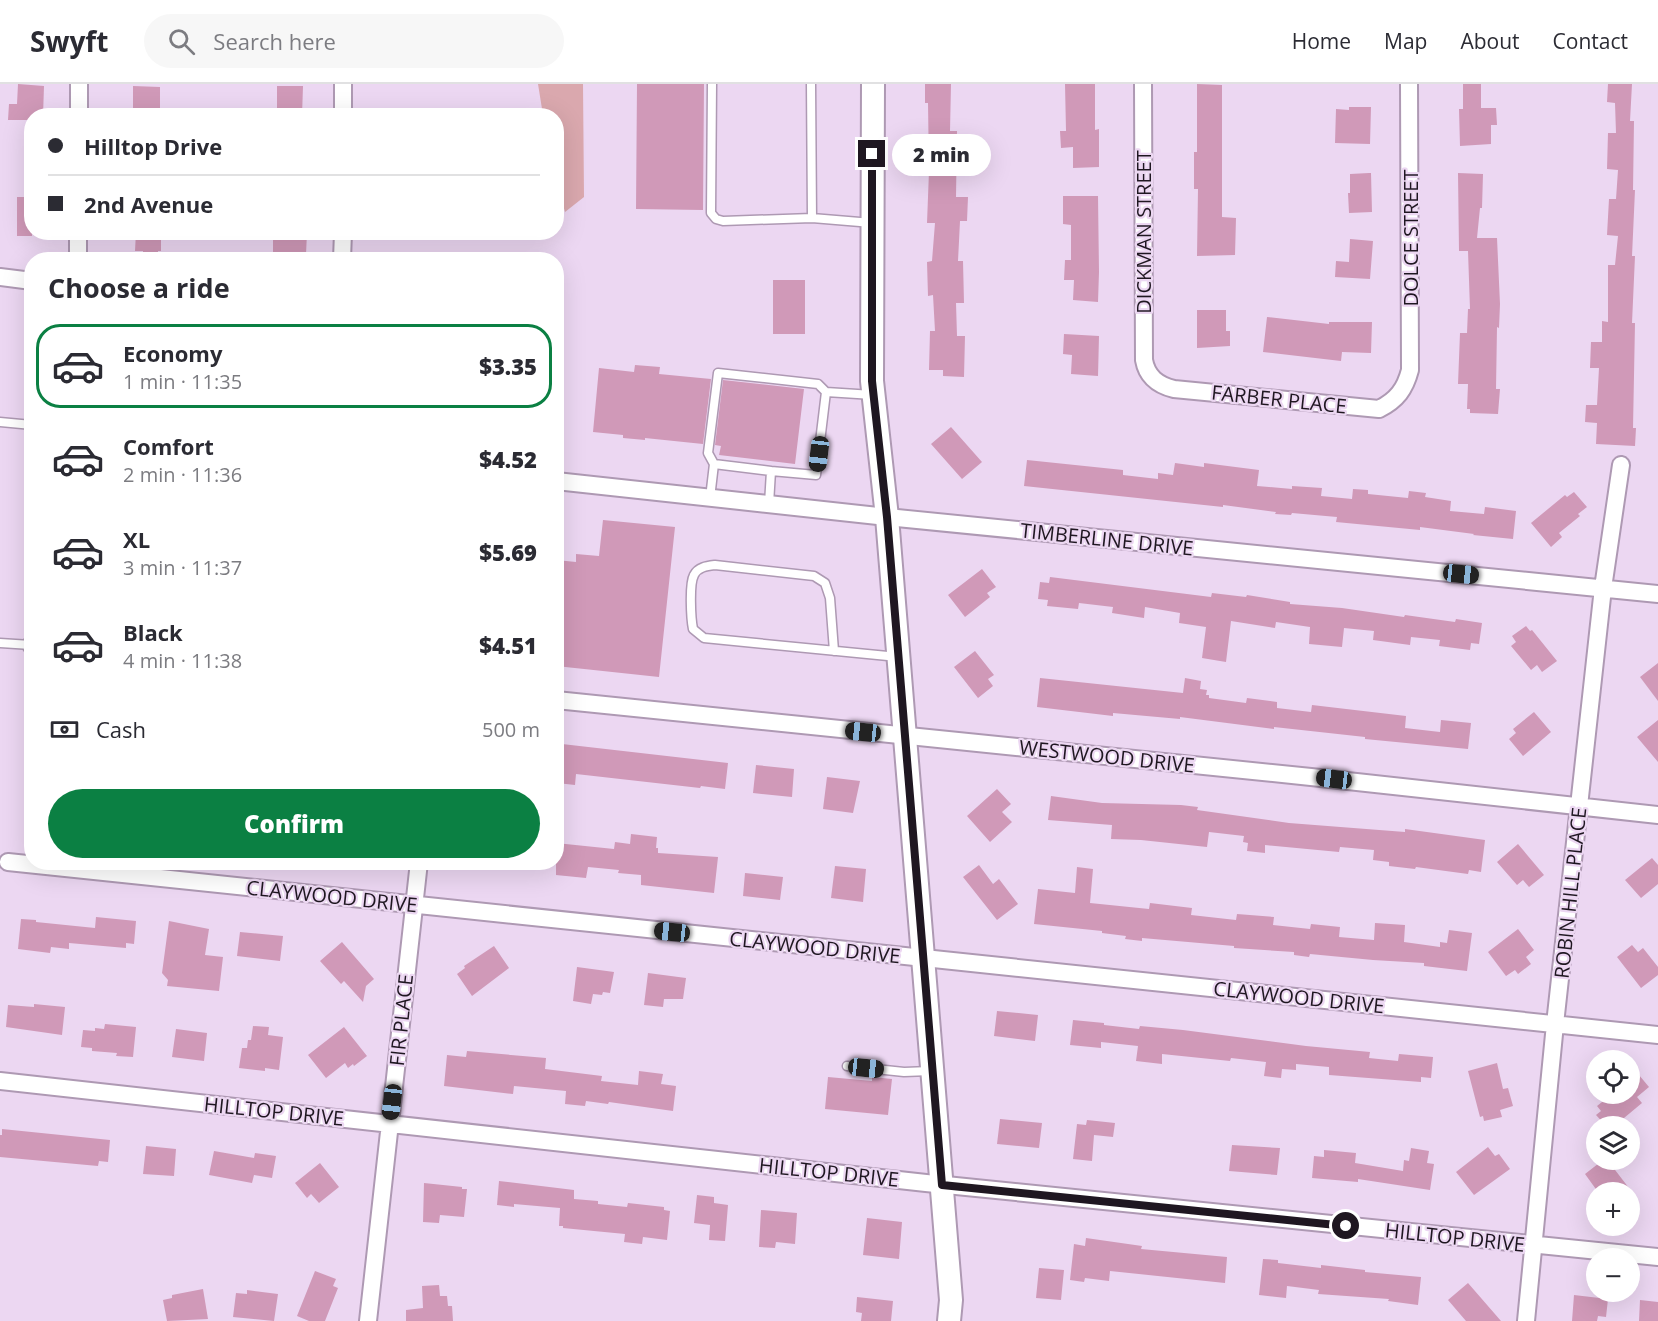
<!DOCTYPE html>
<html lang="en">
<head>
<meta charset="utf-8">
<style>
	body { margin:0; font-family:"Open Sans",sans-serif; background:#f7f7f7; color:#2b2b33; height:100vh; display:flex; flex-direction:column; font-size:22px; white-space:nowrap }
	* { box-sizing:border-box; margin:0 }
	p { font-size:20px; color:#7c7c81 }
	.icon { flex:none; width:33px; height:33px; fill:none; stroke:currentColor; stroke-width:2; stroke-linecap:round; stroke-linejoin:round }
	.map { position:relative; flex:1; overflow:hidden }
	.side { position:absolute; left:24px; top:168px; width:540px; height:618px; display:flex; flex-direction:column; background:#fff; border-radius:24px; box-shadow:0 6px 24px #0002 }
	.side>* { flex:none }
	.guide { position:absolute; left:24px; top:24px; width:540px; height:132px; border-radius:24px; box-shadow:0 6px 24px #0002; display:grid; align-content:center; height:132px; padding:0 24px; background:#fff }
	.controls { position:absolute; left:1586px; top:966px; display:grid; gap:12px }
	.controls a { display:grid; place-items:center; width:54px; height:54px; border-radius:50%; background:#fff; box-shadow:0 6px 24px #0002; font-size:30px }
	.end { position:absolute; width:27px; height:27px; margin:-14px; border:8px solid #1f1721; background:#fff; box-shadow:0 0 0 3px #fff }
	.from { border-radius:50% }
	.bubble { position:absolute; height:42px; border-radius:21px; background:#fff; box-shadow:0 6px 24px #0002; font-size:20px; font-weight:800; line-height:42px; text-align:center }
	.car { position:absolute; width:18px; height:36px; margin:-18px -9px; border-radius:8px; box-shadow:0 0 4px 2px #0007; background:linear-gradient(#222 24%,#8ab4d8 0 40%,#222 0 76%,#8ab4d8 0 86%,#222 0) }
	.guide b { display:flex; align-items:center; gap:21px; height:57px; font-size:22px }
	.guide b+b { border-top:2px solid #e1e1e2 }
	.guide i { width:15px; height:15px; background:#2b2b33 }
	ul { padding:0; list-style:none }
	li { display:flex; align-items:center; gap:18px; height:84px; margin:0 12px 9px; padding:0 12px; border:3px solid transparent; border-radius:24px }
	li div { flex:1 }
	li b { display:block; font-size:22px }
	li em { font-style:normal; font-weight:800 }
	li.current { border-color:#0b8043 }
	li>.icon { width:54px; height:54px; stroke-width:1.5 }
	h2 { padding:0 24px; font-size:27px; line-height:72px }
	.pay { display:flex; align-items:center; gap:15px; height:66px; padding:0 24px; font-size:22px }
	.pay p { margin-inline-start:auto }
	.cta { display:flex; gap:12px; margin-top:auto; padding:12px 24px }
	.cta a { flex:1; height:69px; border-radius:36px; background:#0b8043; color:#fff; font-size:24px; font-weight:800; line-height:69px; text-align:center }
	header { display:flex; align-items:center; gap:36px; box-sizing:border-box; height:84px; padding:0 30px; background:#fff; border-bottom:2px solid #e1e1e2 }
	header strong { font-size:28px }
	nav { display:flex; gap:33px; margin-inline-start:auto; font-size:21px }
	.search { width:420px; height:54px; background:#f7f7f7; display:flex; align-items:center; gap:15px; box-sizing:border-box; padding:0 21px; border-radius:33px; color:#7c7c81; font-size:22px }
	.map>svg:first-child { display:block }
	.green { fill:#daa8ae }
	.building { fill:#d099b8 }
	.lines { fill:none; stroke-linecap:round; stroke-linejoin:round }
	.lane-casing { stroke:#ae99b3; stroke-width:11 }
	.street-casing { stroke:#ae99b3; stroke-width:20 }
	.secondary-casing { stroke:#ae99b3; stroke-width:26 }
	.lane { stroke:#fff; stroke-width:8 }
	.street { stroke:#fff; stroke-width:16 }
	.secondary { stroke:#fff; stroke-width:22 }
	.route { stroke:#1f1721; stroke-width:8 }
	.labels { text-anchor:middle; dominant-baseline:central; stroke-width:4.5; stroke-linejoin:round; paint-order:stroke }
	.street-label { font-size:20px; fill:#1f1721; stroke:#ecd7f2 }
</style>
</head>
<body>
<header>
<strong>Swyft</strong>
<div class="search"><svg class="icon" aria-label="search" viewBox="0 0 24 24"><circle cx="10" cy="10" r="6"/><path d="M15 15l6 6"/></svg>Search here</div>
<nav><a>Home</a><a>Map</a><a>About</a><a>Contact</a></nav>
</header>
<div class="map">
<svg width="1658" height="1237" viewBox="0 0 1658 1237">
	<rect width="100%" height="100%" fill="#ecd7f2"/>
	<path class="green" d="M538,0H583L584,113L565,128L557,99L556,32L543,31Z"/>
	<path class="building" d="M18,0L44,2L43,32H32V36H8L9,20H17Z
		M637,0H704L703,126L636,125Z
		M925,0H951L950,47H957L956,113H968L967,137H960L958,177H963L964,219H956L957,252H965L964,293L943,292V286H929L930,247H935L933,211L928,212L927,178L932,177L935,139H927L929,87L928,19H925Z
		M1065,0H1095V46L1099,45V83L1073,84V63L1061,64L1060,47H1066Z
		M1197,0L1222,1V133L1236,134L1235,171L1197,172L1198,105H1194V68H1197Z
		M1463,0H1481V24H1496L1497,41H1491V60L1460,62L1459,25H1463Z
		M1608,0H1632L1630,37H1634L1633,106H1635L1632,172H1635L1632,239H1635L1633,344H1636L1635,362L1596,360L1597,339L1585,338L1586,321H1597L1599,284H1590L1591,258H1602V237L1608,238V181H1615L1618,152L1607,151L1609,115H1616L1618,86L1607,85L1608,49H1616L1615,19L1607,18Z
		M133,2L160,3V32H133Z
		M277,2H303L302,32H277Z
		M1349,23H1371L1370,60L1335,59L1336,25L1349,26Z
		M1369,89H1371L1372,128L1349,129L1348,109H1350V90Z
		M1458,89L1483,90L1482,124H1480L1477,154H1497L1500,220L1499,244L1497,243L1496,305H1500L1498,330L1470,329V325H1467L1468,300H1458L1460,249H1467L1468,225H1470L1468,167H1459Z
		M1063,112H1098L1099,188L1098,218L1073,216L1074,196H1064L1065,176H1071V141L1063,140Z
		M17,113H32V152H17Z
		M136,148H161V167H158V176H143V167H135Z
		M279,148H307L306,171L273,169V154H279Z
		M1350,155L1373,157L1370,195L1335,193L1336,177L1349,178Z
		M773,196H805V250H773Z
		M1197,226H1226V247H1230V262L1197,264Z
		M1267,233L1329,240V238H1372L1371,269L1342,268L1341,277L1263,268Z
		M1064,250L1099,252L1098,292L1071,290L1072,271L1063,270Z
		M635,281L660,283L659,290L711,295L703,360L645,354V356L623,354V351L593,348L599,284L634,288Z
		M723,296L804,305L795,380L719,371L721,362L715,361Z
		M951,343L982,378L962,395L931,360Z
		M1027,376L1123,386V391L1158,395V389L1173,391L1175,379L1204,383V379L1259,386L1257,402L1292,405V402L1322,404L1321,412L1352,415L1353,405L1368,406V410L1408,414L1409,407L1426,409L1425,413L1451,417L1450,427L1484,430L1485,423L1516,427L1513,455L1473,451L1474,450L1420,443V446L1336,438L1337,433L1292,429L1291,431L1275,430L1276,428L1223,421V423L1024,402Z
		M1574,408L1587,423L1578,430L1580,432L1559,449L1562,453L1551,463L1531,439L1565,411L1567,413Z
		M603,436L675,443L659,593L556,582V476L576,478V470L599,472Z
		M982,485L996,503L987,509L990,513L965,533L948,511Z
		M1050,493L1211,513L1212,509L1246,513L1247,511L1290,518V520L1342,524L1404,533L1405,531L1455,538L1456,535L1482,539L1479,560L1471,559L1470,566L1439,562L1440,556L1411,553L1410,561L1373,556L1374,547L1344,544L1342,563L1309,560L1310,543L1276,538L1275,544L1231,537L1226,578L1202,574L1206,543L1179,539L1180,529L1145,523L1144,534L1112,529L1113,523L1079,519L1078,525L1047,522L1048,516L1038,515L1040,498L1049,499Z
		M1526,542L1530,547L1532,546L1557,577L1542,588L1537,581L1531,586L1511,562L1516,558L1512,552Z
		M975,567L994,591L988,595L993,602L978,614L954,583Z
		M1658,579V617L1640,593Z
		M1040,594L1183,609L1185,594L1201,597L1200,605L1207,606L1206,611H1209V614L1246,619L1247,614L1277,618V624L1311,628L1312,621L1406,632L1405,644L1440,648L1441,636L1471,639L1468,665L1365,655V653L1274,643V645L1180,633V635L1113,629V632L1037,623Z
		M1534,628L1551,648L1523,672L1509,655L1516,649L1513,645Z
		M1658,636V678L1637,653Z
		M562,660L728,679L725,705L701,702L700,704L576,690L575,701L557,699Z
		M756,681L794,685L792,713L753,709Z
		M827,693L860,697L853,729L823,725Z
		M997,705L1011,720L1002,728L1012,738L990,758L967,732Z
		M1051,712L1102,719L1181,721L1198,723L1197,726L1289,739L1405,748V745L1485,756L1481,788L1469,786L1468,790L1416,783L1415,785L1389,782V778L1373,776L1374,766L1340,763L1339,768L1265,761V769L1247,767L1248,759L1243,758L1244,752L1209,748L1207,763L1141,756L1111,755L1112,741L1048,736Z
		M631,750L657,753L656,764H658V769L718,773L714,809L641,801V791L618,789L619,786L588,783L586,794L556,791V759L614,765L615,758L630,760Z
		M1518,760L1544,791L1529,803L1523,796L1517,801L1497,778Z
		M1652,774L1658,781V800L1641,814L1625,796Z
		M979,781L993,800L999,795L1018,820L997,836L963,793Z
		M835,782L866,785L863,818L831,814Z
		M1077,783L1093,785L1090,819L1149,825L1150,819L1192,824L1191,831L1236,836L1237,830L1274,833L1273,841L1310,845L1311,840L1340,843L1339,853L1374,856L1375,839L1405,841L1404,858L1440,863V858L1447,859L1449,846L1472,849L1467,887L1424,882V879L1373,876L1310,870L1309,873L1294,871V868L1234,864V862L1142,854V857L1125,855L1126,852L1102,849V847L1034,840L1038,805L1075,809Z
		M745,789L783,793L780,816L743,812Z
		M96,833L136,837L134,860L126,859V864L69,859V865L51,863L50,869L18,865L21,835L36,836V838L95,844Z
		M169,837L209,845L205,871L223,873L219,907L167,902L168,896L162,889Z
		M1518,845L1534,866L1526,873L1531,880L1518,890L1515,886L1506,892L1488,868Z
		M240,848L283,852L280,877L237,872Z
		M342,858L374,895L366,902L363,918L344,897L341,900L320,877Z
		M1632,861L1638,868L1643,864L1658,883V891L1641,904L1617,873Z
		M494,862L509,884L472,912L457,890L465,884L464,882Z
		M577,883L614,888L610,909L603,908L602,911L593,910L591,920L573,917Z
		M648,889L686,894L683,915H664L663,923L644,921Z
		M34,920L65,923L62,951L6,943L8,921L34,923Z
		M997,927L1038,931L1035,957L994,952Z
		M1073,936L1104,939V941L1139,945L1140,942L1183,946L1306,962L1370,968L1369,974L1398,977L1399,970L1433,973L1431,994L1421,993V998L1329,991V983L1296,980V986L1282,985L1281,994L1264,992L1266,978L1231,974L1230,977L1162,970V980L1136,977L1138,962L1101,958V964L1070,961Z
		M105,940L136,943L133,973L116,972L117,969L92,967V964L81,963L83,946L95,947V944L104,945Z
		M253,942L269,943L268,951L283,953L279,986L265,984V987L239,984L242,964H247L248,956H251Z
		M344,943L367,972L354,982L353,980L348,984L345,979L326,994L308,971Z
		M176,945L207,949L204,977L172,973Z
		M467,967L546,974L545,985L602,992L601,997L638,1001L639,987L663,990L661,1000L676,1002L673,1027L609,1018L608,1020L586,1017L585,1022L565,1020L566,1007L514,1002L513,1010L444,1002L447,971L466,973Z
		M1497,979L1503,1005L1508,1004L1513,1022L1500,1026L1502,1033L1484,1037L1483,1032L1480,1033L1468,987Z
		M1629,979L1649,1003L1637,1013L1642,1019L1618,1039L1616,1036L1606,1042L1596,1031L1601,1027L1597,1022L1612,1010H1629Z
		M828,993L872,997V993L892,995L888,1031L825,1025Z
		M1000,1035L1042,1039L1039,1064L997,1060Z
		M1087,1036L1115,1039L1113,1053L1094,1051L1092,1077L1073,1075L1077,1040L1086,1041Z
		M2,1045L110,1056L108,1078L99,1077L98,1082L0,1073V1051H2Z
		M1232,1061L1280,1064L1277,1091L1229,1087Z
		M146,1062L176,1065L174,1092L143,1090Z
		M1488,1063L1495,1072L1499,1070L1510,1085L1474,1111L1456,1088Z
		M1411,1064L1429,1067L1427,1079L1434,1080L1430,1106L1358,1095V1098L1312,1094L1314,1072L1324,1073V1066L1356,1069L1355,1079L1403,1087L1404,1076L1409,1077Z
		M214,1067L254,1074L255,1069L276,1072L272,1094L254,1091L252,1099L209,1091Z
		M1603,1076L1609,1084L1612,1082L1632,1108H1598L1585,1090Z
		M320,1079L339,1103L319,1119L311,1110L307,1114L295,1099Z
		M499,1097L574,1106V1115L598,1117V1120L627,1123L628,1119L664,1123V1126L670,1127L667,1156L643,1153L642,1160L624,1158L625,1150L563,1144V1142H559L560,1124L514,1120V1123L497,1121Z
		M424,1099L462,1103V1105H467L464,1133L440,1131L439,1139L423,1138Z
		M697,1111L714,1113V1119L728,1121L725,1157L709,1156L710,1141L694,1139Z
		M761,1126L797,1129L795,1160L776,1158L775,1164L759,1163Z
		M867,1134L902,1138L899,1175L863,1171Z
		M1086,1154L1142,1162L1141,1165L1227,1173L1225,1199L1110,1187L1109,1197L1085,1194L1084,1198L1070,1196L1074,1160L1085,1162Z
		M1263,1175L1278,1176V1179L1321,1184V1181L1365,1186V1188L1421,1193L1418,1221L1388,1217L1389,1215L1318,1210L1319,1206L1287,1202L1286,1214L1259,1211Z
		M1039,1184L1064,1186L1061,1216L1036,1214Z
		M315,1187L336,1195L333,1202L338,1204L325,1237H309L297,1232Z
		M1468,1199L1501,1237H1466L1448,1216Z
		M439,1201L440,1212H447L448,1222H452L453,1237H406V1226L423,1224L422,1202Z
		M203,1205L208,1235L167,1237L163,1216L172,1214V1211Z
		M247,1206L278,1210L274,1237L233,1233L236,1209L247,1210Z
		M1574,1211L1608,1215L1606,1233L1598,1232L1597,1237H1572Z
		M857,1213L893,1217L891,1237H861L862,1229L856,1228Z
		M1640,1216L1658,1218V1237H1639Z"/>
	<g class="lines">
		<g class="lane-casing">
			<path id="lane" d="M712,0L711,129L716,135L723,137L812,134
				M811,0L812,134L872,139
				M0,338L32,341
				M714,380L708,369L718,289L818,300L826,308
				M710,414L714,380L771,387
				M769,420L771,387L816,391L826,308L873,311
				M0,559L31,561
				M834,567L830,514L825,499L814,492L715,481C707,482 698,483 694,491C689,500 691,535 693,545L704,554L898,573
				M847,982L904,988L930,987"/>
		</g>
		<g class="street-casing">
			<path id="street" d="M1143,0L1144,276C1147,293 1158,301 1174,305L1379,325C1397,316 1405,305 1410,286L1409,0
				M79,32V0
				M343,32V0
				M78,176V148
				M342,176L343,148
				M0,193L32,197
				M556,397L887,433L1658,510
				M31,561H32
				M556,616L1311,693L1658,731
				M8,778L1658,951
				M0,997L926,1099L1658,1173
				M368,1237L419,778
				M1526,1237L1555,940L1603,504L1621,381"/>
		</g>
		<g class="secondary-casing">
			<path id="secondary" d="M873,0L872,297L887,433L951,1216L949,1237"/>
		</g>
		<use href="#lane" class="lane"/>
		<use href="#street" class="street"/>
		<use href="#secondary" class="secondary"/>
	</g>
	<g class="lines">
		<path class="route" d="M872,70V297L887,433L942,1101L1346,1142"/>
	</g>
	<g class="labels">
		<g class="street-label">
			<text transform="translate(1143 148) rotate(-90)">DICKMAN STREET</text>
			<text transform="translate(1410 154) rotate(-90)">DOLCE STREET</text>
			<text transform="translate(1279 315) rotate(6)">FARBER PLACE</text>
			<text transform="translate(1107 455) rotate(6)">TIMBERLINE DRIVE</text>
			<text transform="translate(1107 672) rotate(6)">WESTWOOD DRIVE</text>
			<text transform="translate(1570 809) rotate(-84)">ROBIN HILL PLACE</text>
			<text transform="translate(332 812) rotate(6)">CLAYWOOD DRIVE</text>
			<text transform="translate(815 863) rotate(6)">CLAYWOOD DRIVE</text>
			<text transform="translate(1299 913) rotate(6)">CLAYWOOD DRIVE</text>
			<text transform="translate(401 936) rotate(-84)">FIR PLACE</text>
			<text transform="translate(274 1027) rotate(6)">HILLTOP DRIVE</text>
			<text transform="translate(829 1088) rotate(6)">HILLTOP DRIVE</text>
			<text transform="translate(1455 1153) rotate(6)">HILLTOP DRIVE</text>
		</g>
	</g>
</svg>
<div class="controls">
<a><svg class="icon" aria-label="locate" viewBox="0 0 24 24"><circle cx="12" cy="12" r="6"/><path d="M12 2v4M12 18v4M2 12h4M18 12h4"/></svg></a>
<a><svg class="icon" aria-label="layers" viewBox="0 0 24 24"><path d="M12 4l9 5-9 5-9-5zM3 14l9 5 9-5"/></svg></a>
<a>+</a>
<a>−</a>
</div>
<i class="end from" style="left:1346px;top:1142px"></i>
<i class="end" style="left:872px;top:70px"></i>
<div class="bubble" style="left:892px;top:50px;width:99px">2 min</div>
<i class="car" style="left:819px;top:370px;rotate:187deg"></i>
<i class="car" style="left:1461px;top:490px;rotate:96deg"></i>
<i class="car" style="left:863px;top:648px;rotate:276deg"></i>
<i class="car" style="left:1334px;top:695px;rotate:277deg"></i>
<i class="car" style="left:672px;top:848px;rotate:276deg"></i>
<i class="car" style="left:866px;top:984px;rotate:96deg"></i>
<i class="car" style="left:392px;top:1018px;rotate:187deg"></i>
<div class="guide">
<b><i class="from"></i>Hilltop Drive</b>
<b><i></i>2nd Avenue</b>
</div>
<section class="side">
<h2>Choose a ride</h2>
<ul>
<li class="current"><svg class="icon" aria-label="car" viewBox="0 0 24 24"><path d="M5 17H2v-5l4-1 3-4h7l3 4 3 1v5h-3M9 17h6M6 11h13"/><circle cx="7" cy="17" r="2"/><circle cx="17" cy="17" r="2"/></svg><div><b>Economy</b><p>1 min · 11:35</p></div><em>$3.35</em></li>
<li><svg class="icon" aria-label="car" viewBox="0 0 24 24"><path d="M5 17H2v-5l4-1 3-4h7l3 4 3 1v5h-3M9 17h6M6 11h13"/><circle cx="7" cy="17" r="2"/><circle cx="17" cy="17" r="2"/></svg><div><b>Comfort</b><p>2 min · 11:36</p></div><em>$4.52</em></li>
<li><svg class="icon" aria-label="car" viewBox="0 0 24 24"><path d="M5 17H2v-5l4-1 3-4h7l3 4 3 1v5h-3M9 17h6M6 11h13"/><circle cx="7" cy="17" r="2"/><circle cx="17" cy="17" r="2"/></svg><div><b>XL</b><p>3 min · 11:37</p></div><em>$5.69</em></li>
<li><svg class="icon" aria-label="car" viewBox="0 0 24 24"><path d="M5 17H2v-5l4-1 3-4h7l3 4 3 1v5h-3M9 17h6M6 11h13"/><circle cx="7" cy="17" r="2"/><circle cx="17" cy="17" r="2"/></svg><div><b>Black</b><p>4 min · 11:38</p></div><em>$4.51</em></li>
</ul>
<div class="pay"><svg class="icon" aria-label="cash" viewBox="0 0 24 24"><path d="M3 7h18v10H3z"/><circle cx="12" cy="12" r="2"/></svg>Cash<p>500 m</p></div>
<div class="cta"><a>Confirm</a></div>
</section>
</div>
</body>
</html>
